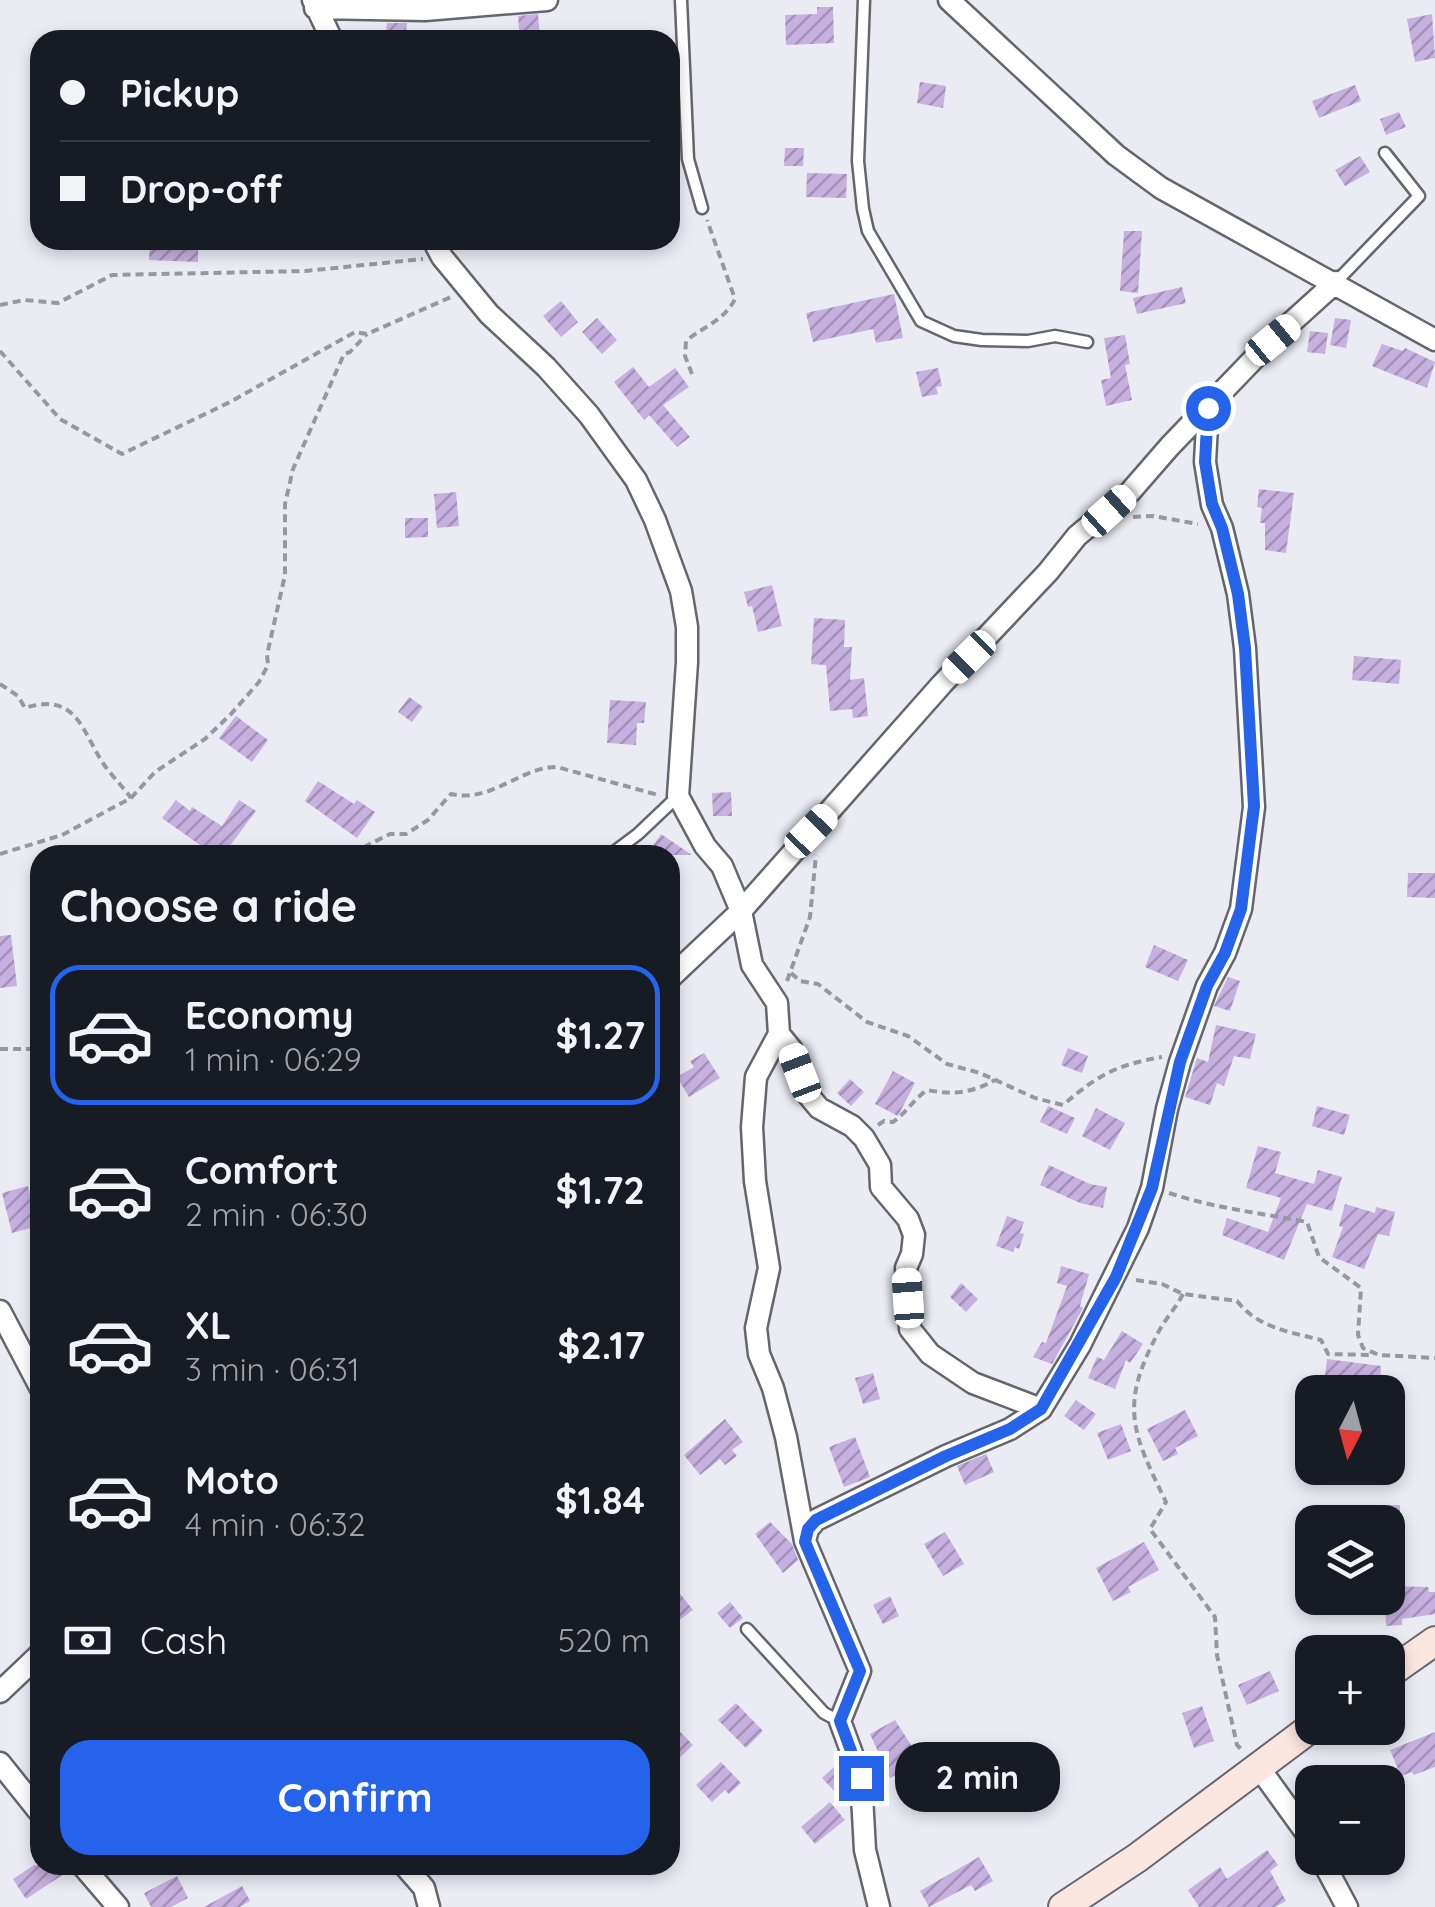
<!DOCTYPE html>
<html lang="en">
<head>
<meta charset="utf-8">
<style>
	body { margin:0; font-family:Quicksand,sans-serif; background:#20242c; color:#f1f3f6; height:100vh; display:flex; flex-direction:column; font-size:38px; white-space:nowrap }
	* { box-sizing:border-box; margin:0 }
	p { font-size:32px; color:#9ea1a6 }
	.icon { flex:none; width:55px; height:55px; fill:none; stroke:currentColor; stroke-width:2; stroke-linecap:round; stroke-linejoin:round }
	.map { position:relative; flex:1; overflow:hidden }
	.drawer { position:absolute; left:30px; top:845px; width:650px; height:1030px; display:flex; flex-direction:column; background:#171b24; border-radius:30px; box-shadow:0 5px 15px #0003 }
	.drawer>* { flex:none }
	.hud { position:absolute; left:30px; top:30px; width:650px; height:220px; border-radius:30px; box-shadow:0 5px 15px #0003; display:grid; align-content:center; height:220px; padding:0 30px; background:#171b24 }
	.needle { width:65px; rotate:186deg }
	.fabs { position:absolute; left:1295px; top:1375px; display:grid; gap:20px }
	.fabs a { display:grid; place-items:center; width:110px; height:110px; border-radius:20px; background:#171b24; box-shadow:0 5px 15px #0003; font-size:50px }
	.end { position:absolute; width:45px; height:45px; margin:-22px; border:12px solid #2563eb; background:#fff; box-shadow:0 0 0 5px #fff }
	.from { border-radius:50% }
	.bubble { position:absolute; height:70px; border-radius:30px; background:#171b24; box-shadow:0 5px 15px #0003; font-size:32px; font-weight:700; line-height:70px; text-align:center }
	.car { position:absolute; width:30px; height:60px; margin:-30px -15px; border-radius:12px; box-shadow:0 0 8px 2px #0007; background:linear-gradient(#fff 24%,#345 0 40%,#fff 0 76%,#345 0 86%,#fff 0) }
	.hud b { display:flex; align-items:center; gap:35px; height:95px; font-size:38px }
	.hud b+b { border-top:2px solid #363941 }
	.hud i { width:25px; height:25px; background:#f1f3f6 }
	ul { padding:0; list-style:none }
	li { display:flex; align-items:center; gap:30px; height:140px; margin:0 20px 15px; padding:0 10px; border:5px solid transparent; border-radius:30px }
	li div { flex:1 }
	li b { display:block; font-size:38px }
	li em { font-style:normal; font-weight:700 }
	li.on { border-color:#2563eb }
	li>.icon { width:90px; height:90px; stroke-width:1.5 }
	h2 { padding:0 30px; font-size:45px; line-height:120px }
	.pay { display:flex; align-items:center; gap:25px; height:110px; padding:0 30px; font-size:38px }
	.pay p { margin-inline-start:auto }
	.primary-button { display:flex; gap:20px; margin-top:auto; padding:20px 30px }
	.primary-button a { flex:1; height:115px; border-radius:30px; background:#2563eb; color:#fff; font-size:40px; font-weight:700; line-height:115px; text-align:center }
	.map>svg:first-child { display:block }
	.building { fill:url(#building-hatch) }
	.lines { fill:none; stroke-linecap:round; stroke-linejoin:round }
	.lane-casing { stroke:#65656d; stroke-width:15 }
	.street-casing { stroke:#65656d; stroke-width:25 }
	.secondary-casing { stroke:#65656d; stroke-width:32 }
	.path { stroke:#97989e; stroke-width:4; stroke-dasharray:8 5; stroke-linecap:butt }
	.lane { stroke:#fff; stroke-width:10 }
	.street { stroke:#fff; stroke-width:20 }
	.secondary { stroke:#fce7e0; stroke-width:28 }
	.route { stroke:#2563eb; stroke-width:12 }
</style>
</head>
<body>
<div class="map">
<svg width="1435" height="1907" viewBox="0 0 1435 1907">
	<defs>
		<pattern id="building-hatch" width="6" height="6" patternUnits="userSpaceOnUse" patternTransform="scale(2.5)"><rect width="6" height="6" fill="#c6b0e0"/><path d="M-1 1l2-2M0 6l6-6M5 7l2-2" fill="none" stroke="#a290b7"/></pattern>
	</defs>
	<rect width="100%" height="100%" fill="#ebebf4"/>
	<path class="building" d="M817,7H833L834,43L786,45L785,15L817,14Z
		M538,14L540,40H520L518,16Z
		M1432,14L1435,58L1415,62L1407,19Z
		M387,23H407L405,40H385Z
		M920,82L946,86L943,108L917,103Z
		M1355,85L1361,101L1319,118L1312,101Z
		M1399,112L1406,127L1386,135L1380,119Z
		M785,148H804L803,166H784Z
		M1360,156L1370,172L1345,186L1335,170Z
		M807,173L847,174L846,198L806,197Z
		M1124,231H1142L1138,293L1120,291Z
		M150,240H198V262L149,260Z
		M1182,287L1186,303L1137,314L1133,298Z
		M894,294L903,338L876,343L873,329L813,342L806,313Z
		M561,301L578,322L561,337L543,316Z
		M597,318L617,340L602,354L582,332Z
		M1335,318L1351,320L1346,348L1330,345Z
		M1310,331L1328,333L1325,354L1307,352Z
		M1125,335L1130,364L1125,365L1132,400L1106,406L1101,380L1111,378L1104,338Z
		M1382,344L1403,351L1405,348L1435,362L1427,388L1372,366Z
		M633,367L649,387L675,368L689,387L663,405L690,437L677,447L649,415L644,420L614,382Z
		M938,368L942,386L936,387L938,394L922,397L916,372Z
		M1259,489L1294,493L1286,553L1265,550V523H1260L1262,508L1257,507Z
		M456,492L459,526L437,528L434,494Z
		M405,518H428V537L405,538Z
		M772,585L782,626L758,632L752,606L748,607L744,592Z
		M814,618L845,620L844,647H852L850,680L864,678L868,716L853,718L852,709L830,711L826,665L811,664Z
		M1354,656L1401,660L1399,684L1352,680Z
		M409,697L423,707L412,722L398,712Z
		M610,700L646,702L644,723H637L636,745L607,743Z
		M236,716L268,740L252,762L219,738Z
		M318,781L354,804L357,800L375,812L357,838L305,801Z
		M731,792L732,816H713L712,793Z
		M176,800L190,811L192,807L222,826L239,800L256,811L223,855H214L162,818Z
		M661,834L692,855H647Z
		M1408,873H1435V898L1407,897Z
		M11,935L17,986L0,988V936Z
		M1154,945L1188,960L1178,981L1145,967Z
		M1228,977L1240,981L1230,1011L1214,1006Z
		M1216,1025L1256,1034L1250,1059L1234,1056L1224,1086L1217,1083L1210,1105L1185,1097L1197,1058L1208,1062Z
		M1068,1048L1088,1056L1082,1073L1061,1065Z
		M704,1053L720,1078L689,1097L677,1077L694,1067L690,1061Z
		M893,1071L915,1083L898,1116L875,1104Z
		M850,1079L864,1092L851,1106L837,1093Z
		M1048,1106L1075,1118L1067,1134L1040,1122Z
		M1317,1106L1350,1115L1344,1135L1312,1126Z
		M1096,1108L1125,1123L1110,1150L1082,1136Z
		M1258,1146L1281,1152L1275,1173L1314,1184L1318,1170L1342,1177L1332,1211L1307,1204L1284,1260L1222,1235L1227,1218L1268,1232L1281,1198L1246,1188Z
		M1049,1165L1090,1184L1107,1187L1103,1208L1080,1203L1040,1185Z
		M28,1186L38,1226L12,1233L2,1193Z
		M1345,1204L1375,1213L1376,1207L1395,1212L1389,1236L1378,1234L1364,1269L1332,1257L1343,1227L1339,1226Z
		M1007,1216L1024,1222L1020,1233L1024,1234L1019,1249L1015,1247L1013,1252L996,1246Z
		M1061,1266L1089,1274L1080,1306L1083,1308L1052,1364L1033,1357L1042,1342L1046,1343L1067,1286L1057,1283Z
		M961,1283L978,1299L966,1312L950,1297Z
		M1122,1331L1143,1344L1130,1363L1126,1360L1115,1389L1088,1378L1097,1357L1104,1360Z
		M1327,1359L1381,1366L1380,1386L1360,1385V1388L1324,1383Z
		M873,1373L880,1399L863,1404L855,1378Z
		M1076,1400L1096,1414L1084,1430L1064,1416Z
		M1185,1410L1198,1436L1175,1448L1178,1454L1163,1461L1147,1429Z
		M725,1419L743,1442L732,1450L737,1456L725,1465L720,1459L700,1475L684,1455Z
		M1121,1424L1131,1451L1108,1460L1097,1433Z
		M855,1437L870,1477L844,1487L829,1447Z
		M986,1454L994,1472L965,1485L957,1466Z
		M1374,1505H1400L1399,1522H1374Z
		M770,1522L792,1544L798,1560L783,1573L755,1534Z
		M945,1532L964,1564L943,1576L924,1544Z
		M1144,1542L1159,1570L1128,1587L1131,1592L1113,1601L1096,1568Z
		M670,1581L693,1610L678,1621L670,1611Z
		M1388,1586L1428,1587L1429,1592H1435V1614L1402,1619V1625L1386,1626L1385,1598H1388Z
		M890,1596L899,1616L883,1624L873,1605Z
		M730,1602L743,1618L730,1628L717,1613Z
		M1270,1671L1279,1691L1247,1705L1238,1685Z
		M736,1703L763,1731L746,1748L718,1720Z
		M1202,1706L1214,1741L1194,1748L1182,1713Z
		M895,1720L929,1773L911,1782L904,1770L890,1778L870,1734Z
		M670,1721L693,1745L670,1767Z
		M1435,1732V1767L1414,1775L1412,1772L1401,1776L1390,1750Z
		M721,1762L741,1783L729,1794L725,1790L712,1802L696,1785Z
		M836,1765L847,1782L835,1792L822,1778Z
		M830,1802L845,1820L815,1844L801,1827Z
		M1267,1850L1278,1865L1270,1871L1286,1901L1275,1907H1199L1188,1890L1220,1867L1227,1879Z
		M979,1857L993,1881L975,1891L971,1885L929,1907L920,1891Z
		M34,1865H69L70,1870L26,1899L13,1879Z
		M177,1876L188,1898L171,1907H151L144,1893Z
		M242,1886L250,1901L240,1907H204Z"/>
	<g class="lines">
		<g class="lane-casing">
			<path id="lane" d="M681,0L688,159L702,208
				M864,0L858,161L863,209L868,231L921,321L954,336L982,340L1028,341L1055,336L1087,342
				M1336,282L1419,196L1385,153
				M610,855L638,834L677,797
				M747,1629L824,1713L839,1721"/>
		</g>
		<g class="street-casing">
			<path id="street" d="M313,0L332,40
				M949,0L1116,155L1161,188L1435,340
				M315,8L425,10L547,0
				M433,240L442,257L489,314L546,367L589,415L636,480L655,520L681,591L687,627V662L678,796L705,846L722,866L741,911L752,965L777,1003L779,1034L756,1077L752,1127L755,1181L769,1268L756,1328L759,1354L773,1388L786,1437L805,1541L860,1671L840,1721L861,1778L865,1850L879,1907
				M670,978L741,911L942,684L1048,572L1077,536L1130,492L1170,446L1273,339L1336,282
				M779,1034L792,1050L809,1096L819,1108L852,1126L864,1138L880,1165L881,1187L908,1219L914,1235L912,1254L906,1268L910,1329L930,1354L973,1383L1041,1409
				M0,1311L40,1387
				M805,1541L808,1529L816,1520L946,1456L1010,1429L1041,1409L1080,1345L1138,1228L1152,1188L1167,1109L1180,1062L1207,986L1225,953L1241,909L1254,807L1245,648L1238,594L1222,528L1212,505L1205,462L1208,407
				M0,1692L40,1654
				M0,1763L40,1813
				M1260,1769L1312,1841
				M1321,1858L1347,1907
				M82,1865L118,1907
				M404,1865L424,1888L429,1907"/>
		</g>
		<g class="secondary-casing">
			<path id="secondary" d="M1388,1674L1435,1641
				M1063,1907L1137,1858L1312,1727"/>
		</g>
		<path class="path" d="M0,305L24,300L58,303L112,275L306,271L423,259
			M0,351L60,419L122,454L230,402L355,332L367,334L451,297
			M692,374L685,356L686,341C704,326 724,321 735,299L707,220
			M1133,517L1153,516L1198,524
			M0,684L18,696L25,708C78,691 82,733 105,766C113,777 123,787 131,798
			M352,853L390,834H406L428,820L451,794C493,803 519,767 557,767L658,795
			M0,854L62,835L131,798L155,772L205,739L231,714L259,682L268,665L267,655L285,575V504L293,469L344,354L350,352L367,334
			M791,973L800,981L818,984L867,1022L908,1036L947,1064L980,1073L1035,1098L1063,1105C1098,1075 1116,1065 1162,1057
			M787,981L810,917L816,855
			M0,1049H40
			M878,1125L884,1121L893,1122C907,1112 913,1100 927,1090C953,1095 972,1093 995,1080
			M1169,1193C1214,1208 1260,1213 1307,1222L1319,1257L1361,1288L1358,1335L1363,1348L1379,1355L1435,1358
			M1136,1280L1162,1284L1183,1294L1237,1301C1258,1328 1290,1332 1321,1340L1328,1354L1374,1355
			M1183,1294C1176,1308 1165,1319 1158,1333C1119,1406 1132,1432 1166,1502L1150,1529L1215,1617L1217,1655L1237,1745L1242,1750
			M670,1581L671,1583"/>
		<use href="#lane" class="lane"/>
		<use href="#street" class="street"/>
		<use href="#secondary" class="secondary"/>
	</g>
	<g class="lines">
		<path class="route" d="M861,1778L840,1721L860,1671L805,1542L808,1529L816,1520L946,1456L1010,1429L1041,1409L1116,1277L1152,1188L1180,1062L1207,986L1225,953L1241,909L1254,806L1245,648L1238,594L1222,528L1212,504L1205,462L1208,408"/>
	</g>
</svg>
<div class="fabs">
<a><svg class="needle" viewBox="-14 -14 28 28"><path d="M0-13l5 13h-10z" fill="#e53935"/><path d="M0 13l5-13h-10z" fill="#9ea1a6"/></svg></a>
<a><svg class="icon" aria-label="layers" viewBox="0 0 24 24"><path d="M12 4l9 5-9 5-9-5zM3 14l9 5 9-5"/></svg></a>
<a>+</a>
<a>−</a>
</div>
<i class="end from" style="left:1208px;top:408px"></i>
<i class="end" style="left:861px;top:1778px"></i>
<div class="bubble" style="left:895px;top:1742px;width:165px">2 min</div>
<i class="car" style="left:1273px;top:340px;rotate:50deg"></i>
<i class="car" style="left:1109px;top:511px;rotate:48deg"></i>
<i class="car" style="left:969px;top:657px;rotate:225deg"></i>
<i class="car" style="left:811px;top:831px;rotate:44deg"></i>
<i class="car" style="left:800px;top:1073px;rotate:339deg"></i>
<i class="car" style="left:908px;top:1298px;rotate:356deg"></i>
<div class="hud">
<b><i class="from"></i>Pickup</b>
<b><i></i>Drop-off</b>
</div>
<section class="drawer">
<h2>Choose a ride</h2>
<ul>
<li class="on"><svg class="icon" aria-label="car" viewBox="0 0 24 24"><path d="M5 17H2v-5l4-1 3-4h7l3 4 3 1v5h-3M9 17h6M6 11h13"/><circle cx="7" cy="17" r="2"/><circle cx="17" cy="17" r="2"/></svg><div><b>Economy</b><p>1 min · 06:29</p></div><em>$1.27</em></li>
<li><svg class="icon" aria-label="car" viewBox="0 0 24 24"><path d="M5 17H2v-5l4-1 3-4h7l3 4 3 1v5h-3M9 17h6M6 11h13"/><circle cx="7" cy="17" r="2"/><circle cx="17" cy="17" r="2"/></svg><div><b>Comfort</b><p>2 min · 06:30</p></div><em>$1.72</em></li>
<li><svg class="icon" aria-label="car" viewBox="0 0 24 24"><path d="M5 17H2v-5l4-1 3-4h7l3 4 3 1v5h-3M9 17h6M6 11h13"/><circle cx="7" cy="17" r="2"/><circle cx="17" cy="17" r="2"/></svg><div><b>XL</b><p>3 min · 06:31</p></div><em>$2.17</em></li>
<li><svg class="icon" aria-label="car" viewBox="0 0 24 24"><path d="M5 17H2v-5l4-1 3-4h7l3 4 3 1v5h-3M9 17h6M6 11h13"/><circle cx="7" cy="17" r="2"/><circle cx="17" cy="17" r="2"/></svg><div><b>Moto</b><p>4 min · 06:32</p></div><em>$1.84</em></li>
</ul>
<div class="pay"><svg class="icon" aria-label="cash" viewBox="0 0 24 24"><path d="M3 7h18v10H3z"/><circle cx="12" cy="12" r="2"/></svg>Cash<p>520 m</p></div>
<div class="primary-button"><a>Confirm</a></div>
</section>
</div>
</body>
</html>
